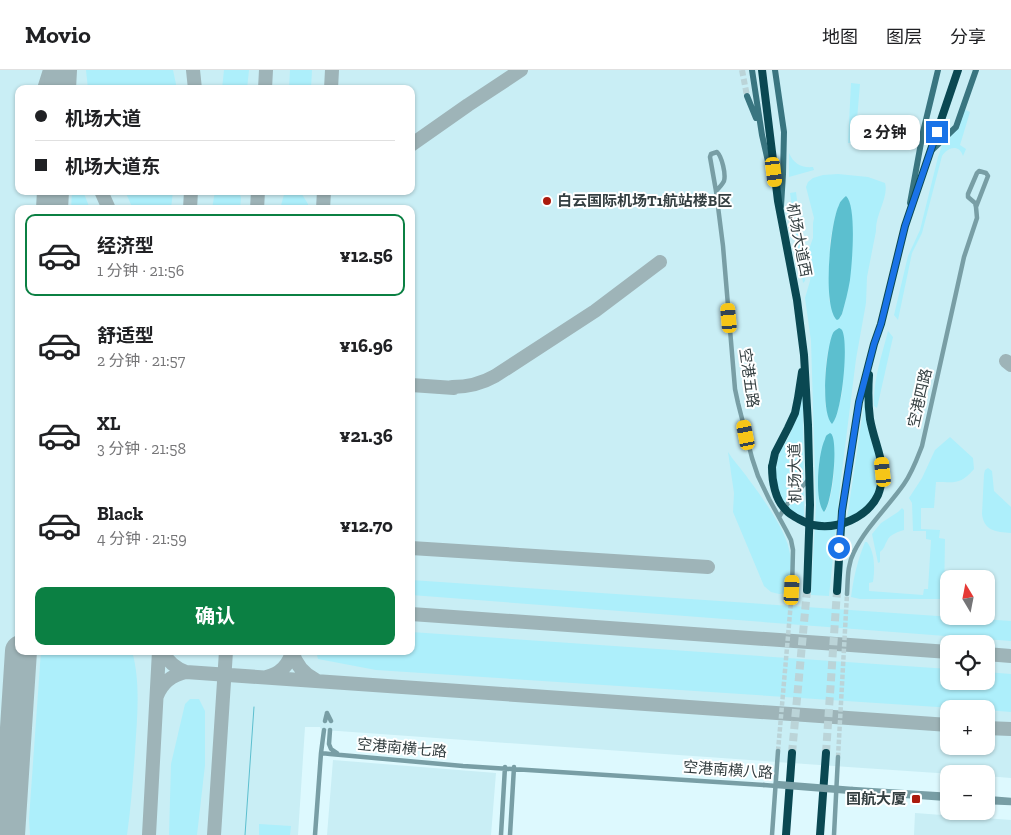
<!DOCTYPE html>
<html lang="zh">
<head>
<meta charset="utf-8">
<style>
	body { margin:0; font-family:"Zilla Slab","Noto Sans SC",serif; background:#f2f2f2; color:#202124; height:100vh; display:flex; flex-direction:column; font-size:19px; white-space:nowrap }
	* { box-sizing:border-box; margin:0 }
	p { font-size:16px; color:#757577 }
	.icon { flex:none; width:28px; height:28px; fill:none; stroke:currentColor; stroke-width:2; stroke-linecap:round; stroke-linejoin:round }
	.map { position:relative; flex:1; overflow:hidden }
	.details { position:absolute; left:15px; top:135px; width:400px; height:450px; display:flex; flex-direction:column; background:#fff; border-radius:10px; box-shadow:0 1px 4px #0004 }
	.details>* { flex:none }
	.guide { position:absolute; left:15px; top:15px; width:400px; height:110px; border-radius:10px; box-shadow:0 1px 4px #0004; display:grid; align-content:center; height:110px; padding:0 20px; background:#fff }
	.needle { width:32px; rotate:350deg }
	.buttons { position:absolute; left:940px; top:500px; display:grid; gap:10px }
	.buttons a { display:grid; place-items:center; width:55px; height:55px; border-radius:10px; background:#fff; box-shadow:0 1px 4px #0004; font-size:25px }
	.end { position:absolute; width:22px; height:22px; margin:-11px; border:6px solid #1a73e8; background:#fff; box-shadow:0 0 0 2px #fff }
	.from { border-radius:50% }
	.bubble { position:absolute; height:35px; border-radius:10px; background:#fff; box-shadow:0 1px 4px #0004; font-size:16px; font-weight:700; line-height:35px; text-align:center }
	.car { position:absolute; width:15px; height:30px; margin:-15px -8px; border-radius:6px; box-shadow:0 0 4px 1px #0007; background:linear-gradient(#f5c518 24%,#345 0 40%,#f5c518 0 76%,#345 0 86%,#f5c518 0) }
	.guide b { display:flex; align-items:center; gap:18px; height:48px; font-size:19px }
	.guide b+b { border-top:1px solid #e0e0e0 }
	.guide i { width:12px; height:12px; background:#202124 }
	ul { padding:9px 0 0; list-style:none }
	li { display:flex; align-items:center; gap:15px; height:82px; margin:0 10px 8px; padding:0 10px; border:2px solid transparent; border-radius:10px }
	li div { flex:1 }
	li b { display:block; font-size:19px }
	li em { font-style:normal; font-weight:700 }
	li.current { border-color:#0b8043 }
	li>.icon { width:45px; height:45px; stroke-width:1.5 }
	.cta { display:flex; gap:10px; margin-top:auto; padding:10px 20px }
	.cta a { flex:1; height:58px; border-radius:10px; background:#0b8043; color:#fff; font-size:20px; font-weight:700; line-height:58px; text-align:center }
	header { display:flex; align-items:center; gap:30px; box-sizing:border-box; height:70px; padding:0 25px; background:#fff; border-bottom:1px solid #e0e0e0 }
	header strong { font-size:24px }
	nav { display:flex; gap:28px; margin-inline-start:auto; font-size:18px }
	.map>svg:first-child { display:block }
	.built { fill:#c9eef5; fill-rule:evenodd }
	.green { fill:#adeffb; fill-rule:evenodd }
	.water { fill:#5cbfcf }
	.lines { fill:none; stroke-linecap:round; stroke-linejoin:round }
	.stream { stroke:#5cbfcf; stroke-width:1 }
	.taxiway { stroke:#9eb4b8; stroke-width:14 }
	.runway { stroke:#9eb4b8; stroke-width:32 }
	.minor-tunnel { stroke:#bbd4d8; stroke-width:4.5; stroke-dasharray:4.5 2; stroke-linecap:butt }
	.secondary-tunnel { stroke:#bbd4d8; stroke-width:6; stroke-dasharray:6 3; stroke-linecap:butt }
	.trunk-tunnel { stroke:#bbd4d8; stroke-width:8; stroke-dasharray:8 4; stroke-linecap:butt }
	.minor { stroke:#789ea5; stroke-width:4.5 }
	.secondary { stroke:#397580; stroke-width:6 }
	.trunk { stroke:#0a4852; stroke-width:8 }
	.minor-bridge { stroke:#789ea5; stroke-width:4.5 }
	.trunk-bridge { stroke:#0a4852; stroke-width:8 }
	.route { stroke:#1a73e8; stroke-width:6 }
	.poi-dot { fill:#ab1a0d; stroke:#fff; stroke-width:2 }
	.labels { text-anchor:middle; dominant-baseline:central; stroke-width:4; stroke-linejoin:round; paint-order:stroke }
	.poi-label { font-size:15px; font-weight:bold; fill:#343f41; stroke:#fff; text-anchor:start }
	.street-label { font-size:15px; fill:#343f41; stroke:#fff }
</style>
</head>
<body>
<header>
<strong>Movio</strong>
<nav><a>地图</a><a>图层</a><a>分享</a></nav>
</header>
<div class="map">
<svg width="1011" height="765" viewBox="0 0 1011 765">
	<rect width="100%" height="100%" fill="#ddf9fe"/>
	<path class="built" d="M0,0H1011V708L986,706V704H952L848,697L324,660L321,659L320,657H305L298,765H0ZM19,19H411V121H19ZM19,139H411V581H19ZM949,509H986V546H949ZM949,574H986V611H949ZM949,639H986V676H949Z
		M333,690L496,703L491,765H327Z
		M915,743L1011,750V765H914Z"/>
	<path class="green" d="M86,0H173L177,19H88Z
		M224,0H249L247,19H222Z
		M290,0H312L311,19H289Z
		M851,13L860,14L855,73H848Z
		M964,39L970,42L960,75L966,79L963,86C959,74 948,77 942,86L922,163L912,183L898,250L894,245L908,186L920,160L938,87L943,73Z
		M789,83C794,94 801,98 813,97L814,100L789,107Z
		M838,104L868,107L885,113C889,127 875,145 876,161L867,207L866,233L856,289L841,409L829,526L811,525L816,435L811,271L805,228L810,211L811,204L808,182L813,168V153L814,148L806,117L808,112L813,108L823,105ZM839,135L846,229L842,244L839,249L829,230V207L830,171L835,147ZM837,259L844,273V294L842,324L835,350C832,346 827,342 826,337C825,334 826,329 825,325C825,305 825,275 837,259ZM832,365C836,387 835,422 825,442L819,430V392Z
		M72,121H83L90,139H71Z
		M125,121H173L171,139H133Z
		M215,121H239L241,128L240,139H212Z
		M285,121H300L308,134V139H280Z
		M796,122L806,203L805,211L803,213L790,123Z
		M888,261L893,267L877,338L874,336C873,310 882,285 888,261Z
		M803,323L804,449C799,445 793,442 788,437C773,421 773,397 782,378C785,373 788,369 790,364C796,351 799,337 803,323Z
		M865,327C866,340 866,353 870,366C872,375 877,383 878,392C882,408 877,428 864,438C858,442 853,446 847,449Z
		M950,367L973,388L974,399C960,415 956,412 936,412L934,438H921V459L940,460L939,468L945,469L944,529H860L851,527C854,506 857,492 865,472H867C875,482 875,499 873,512L869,513V521L923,525L924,519H928L931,470L926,469V461H913L912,433L909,428L922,408L935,380Z
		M728,382C733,390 739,396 744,403C759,423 787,460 790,484C792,496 789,512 788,523L779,524L771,522L764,516L759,504L733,442L734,423Z
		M988,398L992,401L994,421L1011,437V463C996,462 984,461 982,444L984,404L985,400Z
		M902,438L904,440V460C898,462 890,464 887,471C884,476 885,478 880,482V492L878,493L872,464L881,453L898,442Z
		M411,510L1011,551V571L411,525Z
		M411,562L949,599V611H986V602L1011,604V642L986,640V639H968L376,600L318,589L316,581H411Z
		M41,581H132C141,613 137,648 135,681C133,709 131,737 127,765H30L29,749Z
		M190,629H199L205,641V695L197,765H169L171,694L185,634Z
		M259,754L291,756L290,765H259Z"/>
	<path class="water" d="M846,126C857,136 852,194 850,210C848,222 845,233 842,244L839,249L837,250C822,237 830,153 839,135C840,131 843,129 846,126Z
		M839,258C840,258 841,259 842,260C849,272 842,345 832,354C820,342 826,278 833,263C835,260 836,260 839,258Z
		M830,363C831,364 832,364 832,365C838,376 832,434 824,442C814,431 818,383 825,369C826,365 827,365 830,363Z"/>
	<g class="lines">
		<path class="stream" d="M245,765L254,637"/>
		<path class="taxiway" d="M66,0L69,19
			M193,0L195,19
			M44,19L50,0
			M265,19L266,0
			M331,19L332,0
			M411,75L468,35L521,0
			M101,121L109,139
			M190,139L191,121
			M257,139L258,121
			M323,139L324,121
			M1006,291L1011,295
			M411,315L454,318
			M452,317C467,317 481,314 495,306L595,241L660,192
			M411,478L708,497
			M411,544L949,582
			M162,581C168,592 175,598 186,602L949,655
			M292,581C296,595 303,604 316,610
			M986,584L1011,586
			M266,607C280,604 289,595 292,581
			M157,626C162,613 172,605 186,602
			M986,658L1011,659
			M149,765L159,581
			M214,765L226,581"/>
		<path class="runway" d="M60,19L61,0
			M52,139L53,121
			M9,765L21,581"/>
		<path class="minor-tunnel" d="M778,681L792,520
			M838,687L847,524"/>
		<path class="secondary-tunnel" d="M742,0L747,26"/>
		<path class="trunk-tunnel" d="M792,683L807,520
			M826,683L837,521"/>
		<path class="minor" d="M716,121C719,118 722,115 724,111C726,104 722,87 717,82L711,84L710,87L716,121L723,176L735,319L738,333L752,388L758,406L769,429L786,460L791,470L793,480L792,520
			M779,447L790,430L809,409
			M847,524C848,510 847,495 854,482C866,457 888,437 904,414C912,403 917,389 922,376L964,187L977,148L976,137L975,133L968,127V124L977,103L979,101L986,103L988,106L976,137
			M327,643L331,651
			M325,651L327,643
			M324,660L321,683L330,684L463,696L764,715
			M330,660L329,674L331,679L337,683
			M852,719L949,725
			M852,722L949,729
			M986,728L1011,730
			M986,732L1011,733
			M315,765L321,683
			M501,765L505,697
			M510,765L514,697
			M772,765L778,681
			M834,765L838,687"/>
		<path class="secondary" d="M752,0L762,65L772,109
			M775,0L784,62L783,104L781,136
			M747,26L756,48
			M932,80L956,57L976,0
			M910,133L923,62L938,0"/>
		<path class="trunk" d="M762,0L778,131L797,230L804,285L808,355L810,435L807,520
			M869,305C868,320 868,334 870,349C873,367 881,384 883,402
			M772,397L775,383L788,358L795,343L798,328L802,302
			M837,521L842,441L859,332L874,274L881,254L905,156L958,0
			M786,765L792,683
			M820,765L826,683"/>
		<path class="minor-bridge" d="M776,713L852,719
			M764,715L852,722"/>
		<path class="trunk-bridge" d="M772,397C772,411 775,430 786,440C788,443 792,445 795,447C801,450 807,454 813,455C837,460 867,448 878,425C881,418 882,410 883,402"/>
	</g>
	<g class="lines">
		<path class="route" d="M839,478L842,441L859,332L874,274L881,254L905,156L937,62"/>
	</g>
	<g class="poi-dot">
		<circle cx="547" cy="131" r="5"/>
		<rect x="911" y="724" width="10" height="10" rx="2.5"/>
	</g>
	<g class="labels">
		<g class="poi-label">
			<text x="557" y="131">白云国际机场T1航站楼B区</text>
			<text x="906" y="729" text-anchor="end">国航大厦</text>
		</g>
		<g class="street-label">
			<text transform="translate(799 170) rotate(79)">机场大道西</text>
			<text transform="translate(749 308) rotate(82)">空港五路</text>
			<text transform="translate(920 328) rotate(-77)">空港四路</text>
			<text transform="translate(795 403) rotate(-91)">机场大道</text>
			<text transform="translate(402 678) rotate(5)">空港南横七路</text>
			<text transform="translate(728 700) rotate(4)">空港南横八路</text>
		</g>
	</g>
</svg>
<div class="buttons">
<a><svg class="needle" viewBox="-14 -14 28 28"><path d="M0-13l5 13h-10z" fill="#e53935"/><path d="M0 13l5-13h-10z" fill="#757577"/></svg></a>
<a><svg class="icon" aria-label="locate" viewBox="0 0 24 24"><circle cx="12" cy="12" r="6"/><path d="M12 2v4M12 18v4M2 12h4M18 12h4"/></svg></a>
<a>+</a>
<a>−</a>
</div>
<i class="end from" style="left:839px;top:478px"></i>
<i class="end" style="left:937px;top:62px"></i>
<div class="bubble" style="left:850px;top:45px;width:70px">2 分钟</div>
<i class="car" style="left:774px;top:102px;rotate:173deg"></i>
<i class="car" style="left:729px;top:248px;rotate:355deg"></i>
<i class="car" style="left:746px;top:365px;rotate:349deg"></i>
<i class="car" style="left:883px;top:402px;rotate:354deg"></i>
<i class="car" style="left:792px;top:520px;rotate:3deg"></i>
<div class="guide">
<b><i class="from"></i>机场大道</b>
<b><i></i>机场大道东</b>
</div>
<section class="details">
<ul>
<li class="current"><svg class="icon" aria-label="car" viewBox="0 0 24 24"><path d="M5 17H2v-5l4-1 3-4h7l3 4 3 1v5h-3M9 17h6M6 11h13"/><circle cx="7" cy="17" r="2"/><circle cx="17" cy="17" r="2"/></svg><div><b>经济型</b><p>1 分钟 · 21:56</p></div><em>¥12.56</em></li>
<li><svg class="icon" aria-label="car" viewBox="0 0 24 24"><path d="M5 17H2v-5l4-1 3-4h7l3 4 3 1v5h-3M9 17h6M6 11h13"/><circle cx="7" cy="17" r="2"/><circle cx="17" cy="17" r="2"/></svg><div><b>舒适型</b><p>2 分钟 · 21:57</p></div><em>¥16.96</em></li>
<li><svg class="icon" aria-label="car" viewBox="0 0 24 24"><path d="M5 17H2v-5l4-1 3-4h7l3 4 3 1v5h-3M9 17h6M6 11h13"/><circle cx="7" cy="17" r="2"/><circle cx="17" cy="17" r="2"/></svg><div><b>XL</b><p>3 分钟 · 21:58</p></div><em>¥21.36</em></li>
<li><svg class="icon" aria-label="car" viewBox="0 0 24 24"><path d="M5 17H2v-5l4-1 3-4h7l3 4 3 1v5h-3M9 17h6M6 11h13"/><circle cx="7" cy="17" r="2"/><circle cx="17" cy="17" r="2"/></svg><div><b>Black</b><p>4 分钟 · 21:59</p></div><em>¥12.70</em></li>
</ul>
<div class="cta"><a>确认</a></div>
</section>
</div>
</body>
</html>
